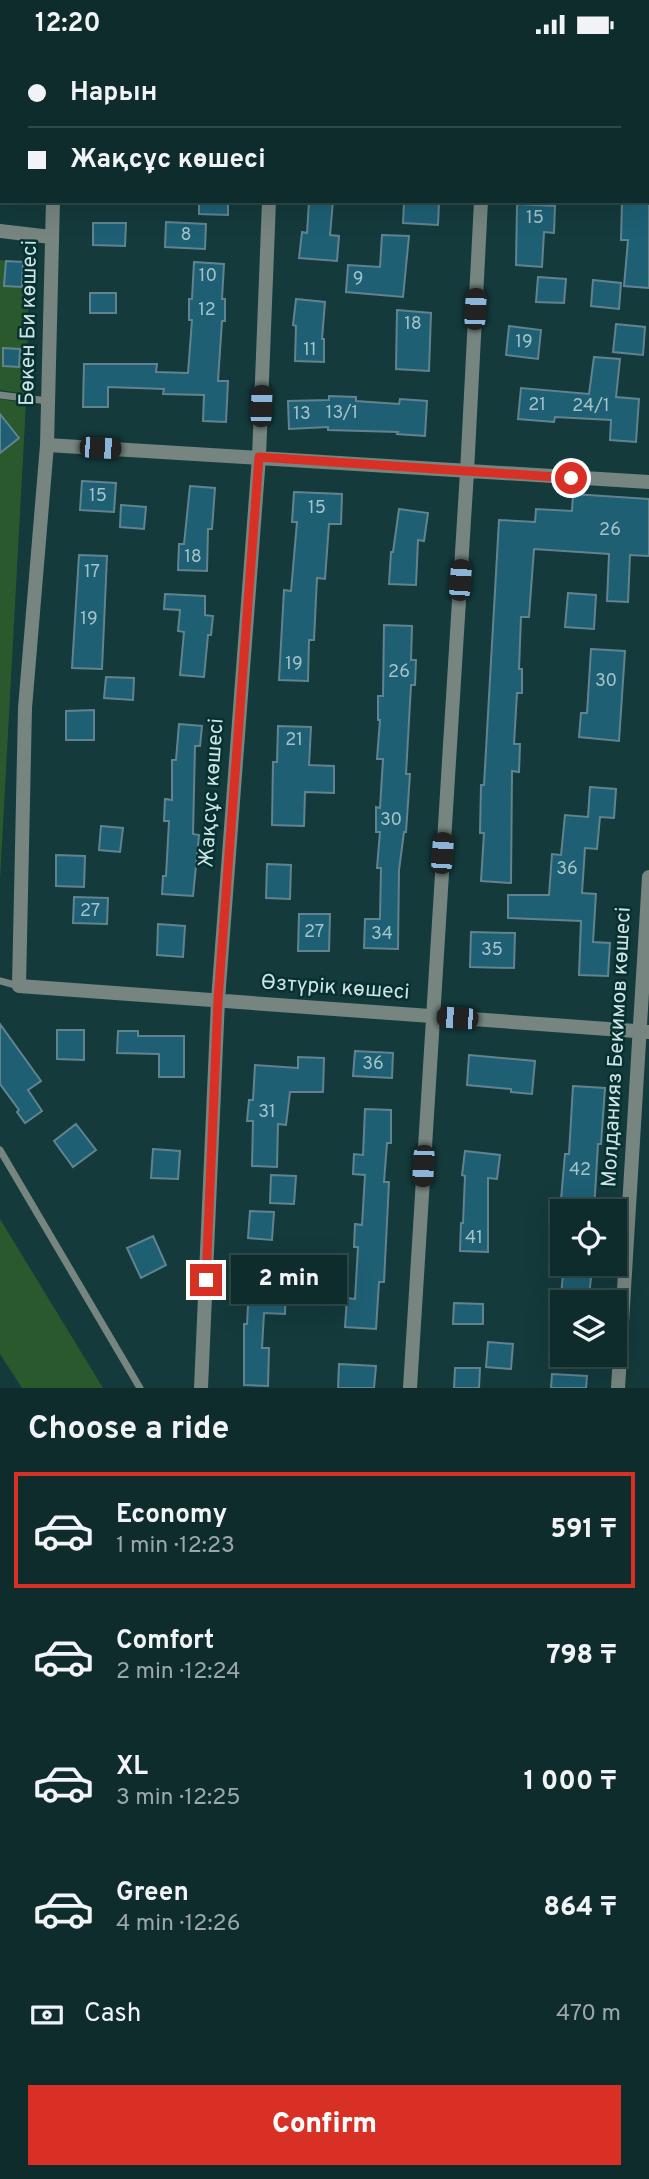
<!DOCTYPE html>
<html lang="en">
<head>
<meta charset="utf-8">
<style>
	body { margin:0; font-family:Overpass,sans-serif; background:#1d3838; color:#f1f3f6; height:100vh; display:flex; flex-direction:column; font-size:26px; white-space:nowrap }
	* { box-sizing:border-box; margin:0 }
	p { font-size:23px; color:#9ba7a9 }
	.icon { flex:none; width:38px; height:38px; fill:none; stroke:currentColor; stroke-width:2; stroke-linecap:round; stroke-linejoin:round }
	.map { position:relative; height:1339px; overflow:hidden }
	.details { display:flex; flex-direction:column; background:#0f2c2c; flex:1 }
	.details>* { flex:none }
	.hud { position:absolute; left:0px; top:0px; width:649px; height:154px; box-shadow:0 7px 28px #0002,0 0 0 2px #2f4848; display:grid; align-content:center; height:154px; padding:0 28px; background:#0f2c2c }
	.tools { position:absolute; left:550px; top:1150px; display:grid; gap:14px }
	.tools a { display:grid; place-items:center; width:77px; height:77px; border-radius:0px; background:#0f2c2c; box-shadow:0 7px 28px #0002,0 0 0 2px #2f4848; font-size:35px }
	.end { position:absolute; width:32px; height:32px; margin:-16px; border:9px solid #d93025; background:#fff; box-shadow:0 0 0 4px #fff }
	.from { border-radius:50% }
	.bubble { position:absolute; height:49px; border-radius:0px; background:#0f2c2c; box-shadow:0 7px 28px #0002,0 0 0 2px #2f4848; font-size:23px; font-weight:800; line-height:49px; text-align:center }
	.car { position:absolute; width:21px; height:42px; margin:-21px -10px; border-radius:9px; box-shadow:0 0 5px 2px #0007; background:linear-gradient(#222 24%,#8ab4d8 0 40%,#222 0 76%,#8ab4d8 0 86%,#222 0) }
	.hud b { display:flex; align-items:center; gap:24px; height:66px; font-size:26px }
	.hud b+b { border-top:2px solid #2f4848 }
	.hud i { width:18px; height:18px; background:#f1f3f6 }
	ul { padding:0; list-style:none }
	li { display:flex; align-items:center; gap:21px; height:116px; margin:0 14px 10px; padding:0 14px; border:4px solid transparent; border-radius:0px }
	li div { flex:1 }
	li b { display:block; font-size:26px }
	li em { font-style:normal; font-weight:800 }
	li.on { border-color:#d93025 }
	li>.icon { width:63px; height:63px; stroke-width:1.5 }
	h2 { padding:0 28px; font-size:32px; line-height:84px }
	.pay { display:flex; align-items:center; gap:18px; height:77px; padding:0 28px; font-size:26px }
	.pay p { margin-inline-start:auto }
	.action { display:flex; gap:14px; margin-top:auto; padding:14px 28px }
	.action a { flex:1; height:80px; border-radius:0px; background:#d93025; color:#fff; font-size:28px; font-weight:800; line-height:80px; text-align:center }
	.status { display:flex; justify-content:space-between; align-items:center; height:49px; padding:0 35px; background:#0f2c2c; direction:ltr }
	.status svg { height:19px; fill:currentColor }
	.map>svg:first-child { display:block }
	.green { fill:#2a592d }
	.building { fill:#1e5f74; stroke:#618390; stroke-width:2 }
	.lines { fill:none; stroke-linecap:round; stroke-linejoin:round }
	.service { stroke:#76857f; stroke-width:7 }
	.minor { stroke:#76857f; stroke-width:14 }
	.route { stroke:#d93025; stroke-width:9 }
	.labels { text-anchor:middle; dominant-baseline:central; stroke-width:5; stroke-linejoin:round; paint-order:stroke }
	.number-label { font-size:18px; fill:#a3c3c8 }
	.street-label { font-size:21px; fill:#cfe4e4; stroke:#073031 }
</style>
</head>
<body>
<div class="status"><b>12:20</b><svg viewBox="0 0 49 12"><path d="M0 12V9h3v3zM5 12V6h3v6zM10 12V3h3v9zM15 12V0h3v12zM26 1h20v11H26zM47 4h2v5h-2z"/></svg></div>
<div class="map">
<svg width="649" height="1339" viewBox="0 0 649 1339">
	<rect width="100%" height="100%" fill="#143a3b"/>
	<path class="green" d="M0,211L6,212L4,237L22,238L23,213H30L26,345L0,341Z
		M0,350L26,354L0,831Z
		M0,1170L103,1339H22L0,1305Z"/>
	<path class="building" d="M199,152H228V166L199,165Z
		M309,152H333L330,186L339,187L337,212L299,209L302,183L307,184Z
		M622,152H649V239L624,237L628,191H621Z
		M404,153L439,154L438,176L403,174Z
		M517,155L555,157L554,184L544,183L542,218L516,216Z
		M166,173L206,175L205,200L165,198Z
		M93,174H126L125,197L93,196Z
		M382,186L409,187L403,248L346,243L348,216L380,218Z
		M6,212L23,213L22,238L4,237Z
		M194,213L224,215L222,250H225V272H222L218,332H228L226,373L203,372L204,346L163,345L164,340L108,338V358H83L84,315H157L156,323L188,324L192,271H189V250H192Z
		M538,228L566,230L564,254L536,253Z
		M593,231L621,234L619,260L591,257Z
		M90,244H116V264H90Z
		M296,250L325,253L322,290H324V313L295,312L296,277L293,276Z
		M397,261L431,264L429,322L396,320Z
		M616,275L645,278L643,306L613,303Z
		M509,277L541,281L538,310L506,306Z
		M3,299L20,300L19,318L3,317Z
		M594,308L620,310L616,348L639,350L636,393L610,391L611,371L555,368L554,373L518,370L521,339L589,345Z
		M329,347L356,348V352L399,355L400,350L427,352L425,387L397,385L398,383L328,381V378L289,380L288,352L329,351Z
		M0,365L19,389L0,404Z
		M82,432L116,434L114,463L80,461Z
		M190,437L215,439L212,480H208L207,522L178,521L179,495H184Z
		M294,443L342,445L341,475H329L325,530L317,529L314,591H309L308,632L279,631L284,541L291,542L297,473H292Z
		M573,445L649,450V507L630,506L628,553L607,552L609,505L534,500L529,568H521L519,620H522V644H517L514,695H520L519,723L512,722L511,834L481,832L484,784H480L481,736H484L499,471L535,473L536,460L572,462Z
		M121,456L146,458L144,480L120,478Z
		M399,460L428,464L424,492L418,491L416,536L389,535L391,503H393Z
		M79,506L107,507L102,620L72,619Z
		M568,544L596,546L594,580L565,578Z
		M165,545L205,547V566L213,567L211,586H208L204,628L180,626L184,583L178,582L180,561L164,560Z
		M384,576L412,577L411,611H416L415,636H411L406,725H410L406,783H404L399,821L398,900L364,899L365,870H380L381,819H377L380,783H376V758L380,759L383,710H377L380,671H378V647H383Z
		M591,600L625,602L619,692L579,688L581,664H587Z
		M106,628L134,629L133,651L104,649Z
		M94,661V691H66V662Z
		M179,675L202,677L200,697H195L193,785L199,786L193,847L162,845L163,827H166L169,772H164L165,750L172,751V711H176Z
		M278,677L311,678L309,716L334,717V744L305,743L304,777L272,776L273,713H277Z
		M590,738L616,740L614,769L600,768L597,800L585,799L582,844L596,845L593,893L610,894L608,927L579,926L581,872L508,869V846H549L552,805L561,806L565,766L588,768Z
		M101,777L123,779L120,803L99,801Z
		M56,806L85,807L84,838L56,837Z
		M267,815L291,816L290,850L266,849Z
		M74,848L108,849L107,875L73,874Z
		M299,865H330L329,902H298Z
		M158,875L185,877L183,908L157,906Z
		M471,883L515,884L514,919L470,918Z
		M0,975L41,1032L28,1041L42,1062L25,1074L17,1063L19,1061L0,1035Z
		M57,981H84V1011L57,1010Z
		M118,982H138V987H184V1028H159V1005L117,1004Z
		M355,1002L393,1004L392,1029L353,1027Z
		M469,1006L535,1012L532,1045L511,1043V1040L467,1036Z
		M298,1008L324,1009L323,1043H290L286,1076L278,1075L277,1118L252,1117L253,1072H247L249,1051H253L255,1016L298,1019Z
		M573,1037L605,1039L601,1095H598L594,1162H560L565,1105H569Z
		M365,1060L391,1061V1094H387L384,1133H389L384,1233H379L376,1280L345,1278L347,1249L355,1250L358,1198H354L355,1175L362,1176L365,1126L353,1125L354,1105L363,1106Z
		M76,1075L96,1101L73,1118L54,1092Z
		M153,1100L180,1102L178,1130L151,1129Z
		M465,1102L500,1106L497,1130L488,1129V1203L460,1202L461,1174H463L465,1127L462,1126Z
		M271,1126L296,1127L294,1155L270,1154Z
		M250,1162L274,1163L272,1191L248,1189Z
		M153,1187L166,1216L141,1229L127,1199Z
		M564,1215L592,1218L589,1249L561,1246Z
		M249,1238L286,1240L285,1265L264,1264L262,1299H269L268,1337L244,1336V1275H247Z
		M454,1254L483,1255V1275H453Z
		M488,1293L513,1295L511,1320L486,1318Z
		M339,1315L376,1317L374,1339H338Z
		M455,1319H480L479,1339H454Z
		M552,1325L587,1327L586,1339H551Z"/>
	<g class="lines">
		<path class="service" d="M0,346L48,352
			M0,932L19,937
			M0,1101L140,1339"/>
		<path class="minor" d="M63,2V0
			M275,2V0
			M489,2V0
			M53,152L47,396L25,659L19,937L649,983
			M0,182L51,188
			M47,396L649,433
			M201,1339L218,951L259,408L269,152
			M410,1339L467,423L481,152
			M618,1339L649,828"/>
	</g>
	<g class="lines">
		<path class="route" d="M206,1231L218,951L259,408L571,429"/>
	</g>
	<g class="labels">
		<g class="number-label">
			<text x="535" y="169">15</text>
			<text x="186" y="186">8</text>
			<text x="208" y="227">10</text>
			<text x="358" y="230">9</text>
			<text x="207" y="261">12</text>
			<text x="413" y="275">18</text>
			<text x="524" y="293">19</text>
			<text x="310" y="301">11</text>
			<text x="537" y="356">21</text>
			<text x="591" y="357">24/1</text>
			<text x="342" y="364">13/1</text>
			<text x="302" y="365">13</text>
			<text x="98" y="447">15</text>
			<text x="317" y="459">15</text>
			<text x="610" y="481">26</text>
			<text x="193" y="508">18</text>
			<text x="92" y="523">17</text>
			<text x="89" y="570">19</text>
			<text x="294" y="615">19</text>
			<text x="399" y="623">26</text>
			<text x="606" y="632">30</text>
			<text x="294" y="691">21</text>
			<text x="391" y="771">30</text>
			<text x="567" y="820">36</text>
			<text x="90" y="862">27</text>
			<text x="314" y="883">27</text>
			<text x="382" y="885">34</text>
			<text x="492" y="901">35</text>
			<text x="373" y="1015">36</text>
			<text x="267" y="1063">31</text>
			<text x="580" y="1121">42</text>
			<text x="474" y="1189">41</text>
		</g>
		<g class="street-label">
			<text transform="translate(29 274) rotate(-89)">Бөкен Би көшесі</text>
			<text transform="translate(212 744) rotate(-86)">Жақсұс көшесі</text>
			<text transform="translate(335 939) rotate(4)">Өзтүрік көшесі</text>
			<text transform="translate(617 998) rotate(-87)">Молданияз Бекимов көшесі</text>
		</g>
	</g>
</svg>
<div class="tools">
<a><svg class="icon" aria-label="locate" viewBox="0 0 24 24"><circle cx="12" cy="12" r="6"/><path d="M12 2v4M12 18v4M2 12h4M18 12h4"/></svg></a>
<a><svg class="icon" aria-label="layers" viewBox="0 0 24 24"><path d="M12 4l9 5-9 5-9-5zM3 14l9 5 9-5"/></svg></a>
</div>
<i class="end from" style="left:571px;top:429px"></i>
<i class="end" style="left:206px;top:1231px"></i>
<div class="bubble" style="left:231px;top:1206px;width:116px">2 min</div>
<i class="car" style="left:475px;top:260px;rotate:3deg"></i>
<i class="car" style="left:261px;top:357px;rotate:2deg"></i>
<i class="car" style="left:100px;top:399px;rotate:93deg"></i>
<i class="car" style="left:460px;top:531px;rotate:4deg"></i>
<i class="car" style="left:442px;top:804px;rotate:4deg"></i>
<i class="car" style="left:457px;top:969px;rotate:274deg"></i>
<i class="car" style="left:423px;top:1117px;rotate:183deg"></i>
<div class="hud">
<b><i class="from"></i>Нарын</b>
<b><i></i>Жақсұс көшесі</b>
</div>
</div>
<section class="details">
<h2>Choose a ride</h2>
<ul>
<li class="on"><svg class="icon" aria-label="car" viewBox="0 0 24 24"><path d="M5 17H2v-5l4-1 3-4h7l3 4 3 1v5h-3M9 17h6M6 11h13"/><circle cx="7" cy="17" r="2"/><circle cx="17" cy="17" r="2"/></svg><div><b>Economy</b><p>1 min · 12:23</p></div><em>591 ₸</em></li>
<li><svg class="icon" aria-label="car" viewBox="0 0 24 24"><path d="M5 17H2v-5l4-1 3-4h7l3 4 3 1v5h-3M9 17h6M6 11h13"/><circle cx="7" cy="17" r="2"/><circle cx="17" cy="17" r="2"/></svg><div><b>Comfort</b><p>2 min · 12:24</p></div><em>798 ₸</em></li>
<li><svg class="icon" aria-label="car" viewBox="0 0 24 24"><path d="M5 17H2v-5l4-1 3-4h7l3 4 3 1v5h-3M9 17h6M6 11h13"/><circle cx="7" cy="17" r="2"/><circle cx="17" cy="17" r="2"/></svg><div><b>XL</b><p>3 min · 12:25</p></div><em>1 000 ₸</em></li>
<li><svg class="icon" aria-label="car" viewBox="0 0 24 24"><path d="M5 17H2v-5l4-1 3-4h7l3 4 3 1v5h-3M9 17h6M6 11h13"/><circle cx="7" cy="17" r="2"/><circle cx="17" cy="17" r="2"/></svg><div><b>Green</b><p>4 min · 12:26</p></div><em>864 ₸</em></li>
</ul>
<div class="pay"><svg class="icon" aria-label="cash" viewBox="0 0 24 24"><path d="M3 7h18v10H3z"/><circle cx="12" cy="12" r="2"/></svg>Cash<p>470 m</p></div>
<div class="action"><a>Confirm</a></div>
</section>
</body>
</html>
